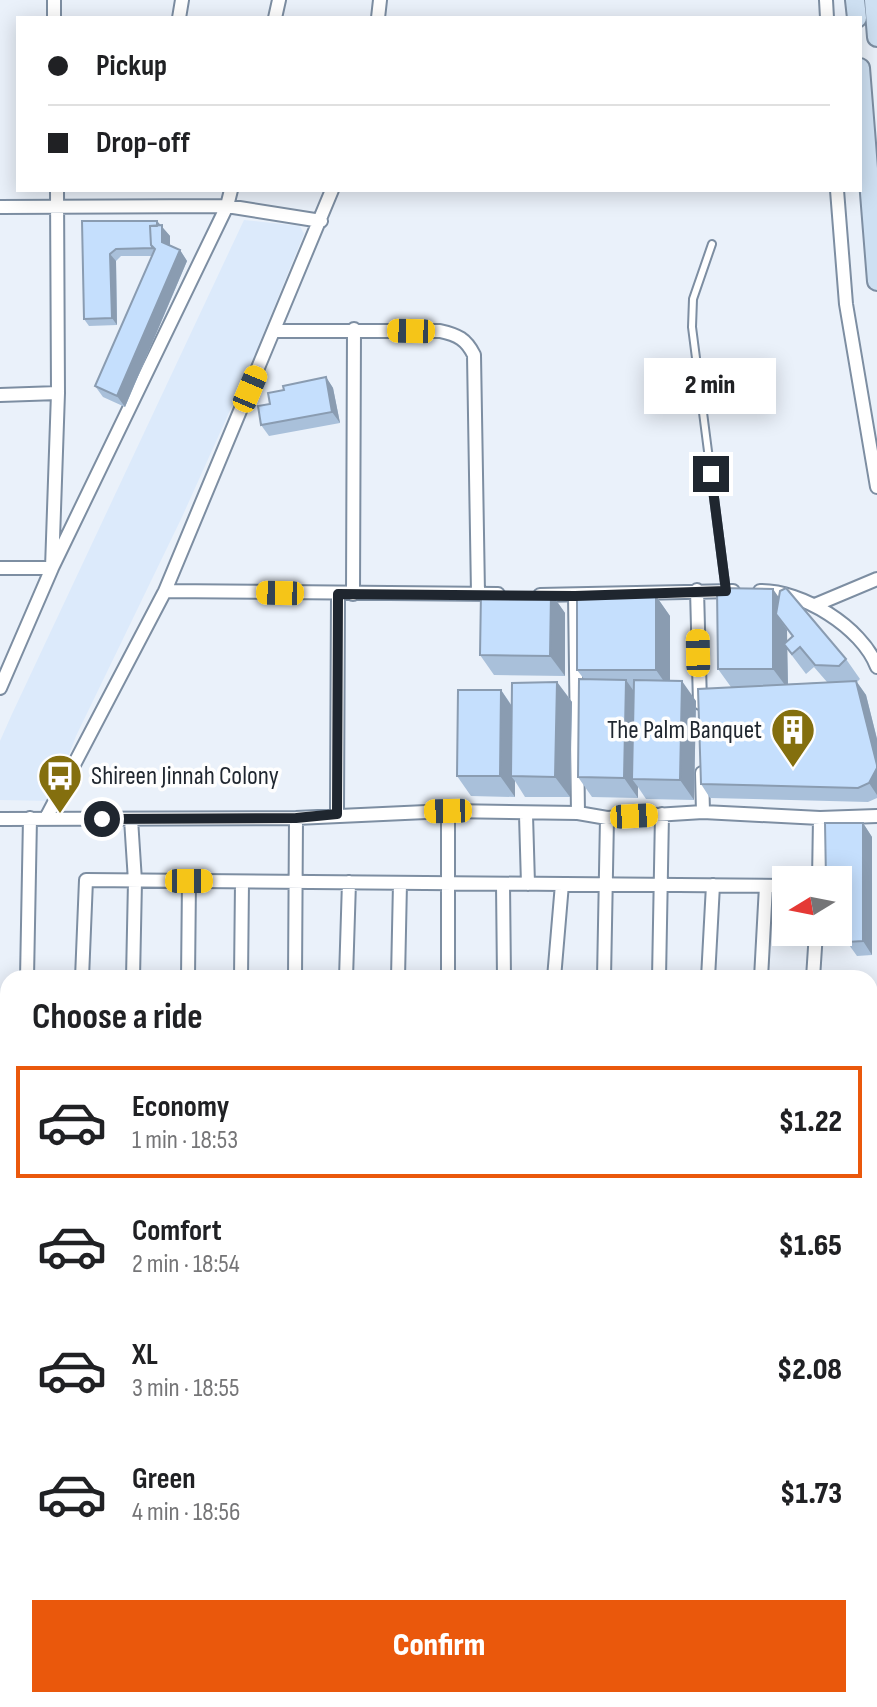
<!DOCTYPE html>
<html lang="en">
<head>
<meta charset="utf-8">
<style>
	body { margin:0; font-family:"Sofia Sans Condensed",sans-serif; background:#f2f2f2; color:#202124; height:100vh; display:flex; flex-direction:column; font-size:30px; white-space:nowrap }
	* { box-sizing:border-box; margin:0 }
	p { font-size:26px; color:#757577 }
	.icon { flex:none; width:44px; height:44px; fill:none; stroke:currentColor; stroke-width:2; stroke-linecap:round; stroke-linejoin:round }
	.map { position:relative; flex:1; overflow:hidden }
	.drawer { position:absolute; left:0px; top:970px; width:878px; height:738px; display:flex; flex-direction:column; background:#fff; border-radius:24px 24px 0 0; box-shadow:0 4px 20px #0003 }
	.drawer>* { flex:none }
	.guide { position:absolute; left:16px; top:16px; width:846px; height:176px; border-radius:0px; box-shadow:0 4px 20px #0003; display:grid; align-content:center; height:176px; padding:0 32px; background:#fff }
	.needle { width:52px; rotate:260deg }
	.controls { position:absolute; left:772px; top:866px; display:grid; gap:16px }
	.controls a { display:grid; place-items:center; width:80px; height:80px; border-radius:0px; background:#fff; box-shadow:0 4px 20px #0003; font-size:40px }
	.end { position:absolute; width:36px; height:36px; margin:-18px; border:10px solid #1f262f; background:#fff; box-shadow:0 0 0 4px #fff }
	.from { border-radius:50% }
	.bubble { position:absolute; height:56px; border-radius:0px; background:#fff; box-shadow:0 4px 20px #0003; font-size:26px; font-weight:800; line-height:56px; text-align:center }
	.car { position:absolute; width:24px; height:48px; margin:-24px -12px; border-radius:10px; box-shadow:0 0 6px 2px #0007; background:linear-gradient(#f5c518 24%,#345 0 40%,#f5c518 0 76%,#345 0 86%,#f5c518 0) }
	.guide b { display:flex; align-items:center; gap:28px; height:76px; font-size:30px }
	.guide b+b { border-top:2px solid #e0e0e0 }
	.guide i { width:20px; height:20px; background:#202124 }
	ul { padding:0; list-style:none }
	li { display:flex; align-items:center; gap:24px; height:112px; margin:0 16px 12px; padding:0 16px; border:4px solid transparent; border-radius:0px }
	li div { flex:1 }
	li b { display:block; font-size:30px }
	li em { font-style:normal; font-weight:800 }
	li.on { border-color:#ea580c }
	li>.icon { width:72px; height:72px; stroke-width:1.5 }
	h2 { padding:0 32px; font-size:36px; line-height:96px }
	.action { display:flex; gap:16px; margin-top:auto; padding:16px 32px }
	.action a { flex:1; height:92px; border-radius:0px; background:#ea580c; color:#fff; font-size:32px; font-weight:800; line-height:92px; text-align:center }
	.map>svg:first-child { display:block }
	.built { fill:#dceafb }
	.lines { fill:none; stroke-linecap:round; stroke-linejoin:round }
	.lane-casing { stroke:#7d8ea2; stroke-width:10 }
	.street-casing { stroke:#7d8ea2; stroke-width:16 }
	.secondary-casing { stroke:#7d8ea2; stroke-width:22 }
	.lane { stroke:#fff; stroke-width:6 }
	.street { stroke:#fff; stroke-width:12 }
	.secondary { stroke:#cee0f2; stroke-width:18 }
	.rail-casing { stroke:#394049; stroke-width:7 }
	.rail { stroke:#fefefe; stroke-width:4; stroke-dasharray:12; stroke-linecap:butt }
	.wall { fill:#a9c0da; fill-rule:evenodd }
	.shaded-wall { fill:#8a9cb1 }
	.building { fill:#c5dffd; stroke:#8a9cb1; stroke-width:2 }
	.route { stroke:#1f262f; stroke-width:10 }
	.labels { text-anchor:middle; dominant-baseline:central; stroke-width:7; stroke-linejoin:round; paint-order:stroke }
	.poi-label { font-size:26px; fill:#1f262f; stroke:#fefefe; text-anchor:end }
</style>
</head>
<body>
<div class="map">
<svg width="877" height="1707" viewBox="0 0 877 1707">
	<rect width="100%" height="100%" fill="#eaf1fa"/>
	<path class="built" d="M244,220L300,226L304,234L250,366L182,517L76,736L53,797L50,801L0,800V741L12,714Z
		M870,1074H877V1223L870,1224Z
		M8,1129V1700H821L822,1707H0V1130Z"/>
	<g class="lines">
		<g class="lane-casing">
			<path id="lane" d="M712,244L693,299L692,327L726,591
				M0,1124H8
				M378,1700L380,1707"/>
		</g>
		<g class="street-casing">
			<path id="street" d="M54,0V18
				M826,0L827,18
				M179,18L182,0
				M275,18L279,0
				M378,18L380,0
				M837,190L846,304L877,487
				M0,207L227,206L321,221
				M275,331H440C458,335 466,339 474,355L478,593
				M0,395L58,393
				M0,568H52L58,393L57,190
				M697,590L700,703
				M165,591L498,594
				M760,591C801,590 862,627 877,667
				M353,594L354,329
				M540,595L733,591
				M575,596L578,813
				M815,605L877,579
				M0,688L52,568L227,206L231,190
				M702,773L703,812
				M448,811V978
				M337,814L338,594
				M526,815L528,884
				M46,818L165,591L332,190
				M0,819L296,818L448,811L578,813L607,818L703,812L820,818L877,816
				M131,819L135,881L133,978
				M819,880L820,818
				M503,884L504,978
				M27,978L30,818
				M82,978L86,880L786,886
				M188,978L189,881
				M241,978L242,882
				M295,978L296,818
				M346,978L349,882
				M398,978L400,883
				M554,978L562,884
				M604,978L607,818
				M659,978L662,814
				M708,978L713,885
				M761,978L766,886
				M813,978L816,932"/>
		</g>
		<g class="secondary-casing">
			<path id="secondary" d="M855,0L857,18
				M874,0L877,37
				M860,68L877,281
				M870,1061H877
				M0,1094L8,1093
				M865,1700L866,1707"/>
		</g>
		<use href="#lane" class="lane"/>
		<use href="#street" class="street"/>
		<use href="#secondary" class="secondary"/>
		<g class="rail-casing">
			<path id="rail" d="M0,1461L8,1466
				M214,1700L218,1707"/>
		</g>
		<use href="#rail" class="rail"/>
	</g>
	<path class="wall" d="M82,221H157L170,236V245L180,250L187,261L125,407L103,397L95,386L152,256H121L116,261L117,325L89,326L84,319Z
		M326,377L333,388L340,423L269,436L261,425L270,404L284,390Z
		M551,593L565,613V676L494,675L480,655Z
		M656,596L670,616V681L696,701L694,800L646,799L638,787V798L592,797L578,777L584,679L577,670Z
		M779,597L846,659L860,679L857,682L866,695L877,739V798L868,802L710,798L701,784L731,687L718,669ZM787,630L792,637L787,641ZM787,649L806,674L814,667L827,682L788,684Z
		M557,682L572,702L570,797H525L515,781V797L471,796L457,776L501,690L512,706Z
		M863,823L872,837V955L857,956L847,942V940H836L830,932H838V880Z
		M0,1619L8,1620V1677L2,1678L0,1677Z
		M461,1700H484V1705L483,1707H465Z"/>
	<path class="shaded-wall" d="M157,221L170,236V253L162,242L158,229Z
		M180,250L187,261L125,407L117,396Z
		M110,254L116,261L117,325L112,318Z
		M326,377L333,388L340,423L332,412Z
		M773,589L787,609L776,614L787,630L788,689L773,669Z
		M551,593L565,613V676L550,656Z
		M656,596L670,616V690L656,670Z
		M626,680L640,700L632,779L638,787V798L624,778Z
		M682,681L696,701L694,800L680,780Z
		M856,681L866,695L877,739V765Z
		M557,682L572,702L570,797L555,777Z
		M501,690L515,711L511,776L515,781V797L500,776Z
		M877,768V795L869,783Z
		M863,823L872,837V955L863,941Z
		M478,1700H484V1705L483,1707H477L475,1704Z
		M527,1700H531L534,1707H529Z
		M563,1700H573L574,1706L558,1707Z"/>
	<path class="building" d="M82,221H157V226H150L151,245L153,248L116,249L110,254L112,318L84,319Z
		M162,225V242L180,250L117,396L95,386L155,249L151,245L150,226Z
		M326,377L332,412L261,425L258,406L270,404L268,393L284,390L283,386Z
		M717,588L773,589V669H718Z
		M786,588L846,659L839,666L815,665L800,647L792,654L784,644L793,636L776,614L780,591Z
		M481,592L551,593L550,656L480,655Z
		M577,596H656V670H577Z
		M579,679L626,680L624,778L578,777Z
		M634,680L682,681L680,780L632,779Z
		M856,681L877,765V768L869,783L858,788L701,784L698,689Z
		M557,682L555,777L511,776L512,683Z
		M458,690H501L500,776H457Z
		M825,823H863V941L847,942L846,926H838V880H826Z
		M5,1618L8,1620V1665L0,1666V1619Z
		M12,1700L20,1707H0V1702Z
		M425,1700H427L433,1704V1707H415L419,1701Z
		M437,1700H454L456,1707H437L436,1702Z
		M461,1700H478L475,1704L467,1705Z
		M492,1700H527L529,1707H493Z
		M532,1700H563L558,1707H540Z"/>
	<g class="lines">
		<path class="route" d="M102,819L296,818L337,814L338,594L575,596L726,591L711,474"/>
	</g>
	<defs>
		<g id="building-pin" transform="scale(2.3)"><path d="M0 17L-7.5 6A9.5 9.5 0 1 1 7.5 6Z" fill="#846f0e" stroke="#fefefe"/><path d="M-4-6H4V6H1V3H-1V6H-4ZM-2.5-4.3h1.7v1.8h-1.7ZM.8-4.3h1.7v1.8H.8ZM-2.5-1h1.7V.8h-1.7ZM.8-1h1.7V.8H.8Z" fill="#fff"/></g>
		<g id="bus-pin" transform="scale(2.3)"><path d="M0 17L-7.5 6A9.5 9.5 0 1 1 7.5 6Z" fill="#846f0e" stroke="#fefefe"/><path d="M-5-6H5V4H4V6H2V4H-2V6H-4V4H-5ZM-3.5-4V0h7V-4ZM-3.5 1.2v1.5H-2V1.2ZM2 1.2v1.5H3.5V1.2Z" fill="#fff"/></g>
	</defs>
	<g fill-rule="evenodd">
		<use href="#building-pin" x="793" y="730"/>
		<use href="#bus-pin" x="60" y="776"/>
	</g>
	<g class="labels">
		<g class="poi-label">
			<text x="762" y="730">The Palm Banquet</text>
			<text x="91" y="776" text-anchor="start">Shireen Jinnah Colony</text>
		</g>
	</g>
</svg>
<div class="controls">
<a><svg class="needle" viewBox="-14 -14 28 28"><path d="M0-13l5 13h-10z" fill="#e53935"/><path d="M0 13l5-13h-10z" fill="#757577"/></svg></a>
</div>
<i class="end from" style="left:102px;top:819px"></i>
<i class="end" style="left:711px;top:474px"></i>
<div class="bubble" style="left:644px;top:358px;width:132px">2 min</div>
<i class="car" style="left:411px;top:331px;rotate:271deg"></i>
<i class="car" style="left:250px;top:389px;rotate:23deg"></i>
<i class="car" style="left:280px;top:593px;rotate:271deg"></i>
<i class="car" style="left:698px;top:653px;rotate:359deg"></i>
<i class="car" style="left:448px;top:811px;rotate:269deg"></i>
<i class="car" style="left:634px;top:816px;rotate:87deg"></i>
<i class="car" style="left:189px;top:881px;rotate:90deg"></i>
<div class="guide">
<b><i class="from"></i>Pickup</b>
<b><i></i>Drop-off</b>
</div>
<section class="drawer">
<h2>Choose a ride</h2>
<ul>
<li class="on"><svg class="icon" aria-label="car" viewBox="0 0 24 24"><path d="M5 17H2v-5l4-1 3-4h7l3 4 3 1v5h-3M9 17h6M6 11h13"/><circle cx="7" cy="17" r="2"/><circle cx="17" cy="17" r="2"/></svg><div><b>Economy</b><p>1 min · 18:53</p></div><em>$1.22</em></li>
<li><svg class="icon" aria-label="car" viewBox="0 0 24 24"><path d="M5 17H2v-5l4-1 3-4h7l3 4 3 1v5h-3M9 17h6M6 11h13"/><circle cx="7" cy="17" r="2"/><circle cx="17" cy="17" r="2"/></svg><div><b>Comfort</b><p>2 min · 18:54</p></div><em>$1.65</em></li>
<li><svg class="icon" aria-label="car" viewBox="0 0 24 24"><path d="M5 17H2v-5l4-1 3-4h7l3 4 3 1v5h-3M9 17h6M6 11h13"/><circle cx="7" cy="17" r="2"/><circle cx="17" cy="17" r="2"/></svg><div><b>XL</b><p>3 min · 18:55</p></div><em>$2.08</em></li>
<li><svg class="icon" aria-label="car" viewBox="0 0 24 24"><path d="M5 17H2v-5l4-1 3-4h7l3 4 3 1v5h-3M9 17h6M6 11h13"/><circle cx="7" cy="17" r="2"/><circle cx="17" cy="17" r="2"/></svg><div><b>Green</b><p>4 min · 18:56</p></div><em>$1.73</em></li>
</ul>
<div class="action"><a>Confirm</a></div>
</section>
</div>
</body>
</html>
